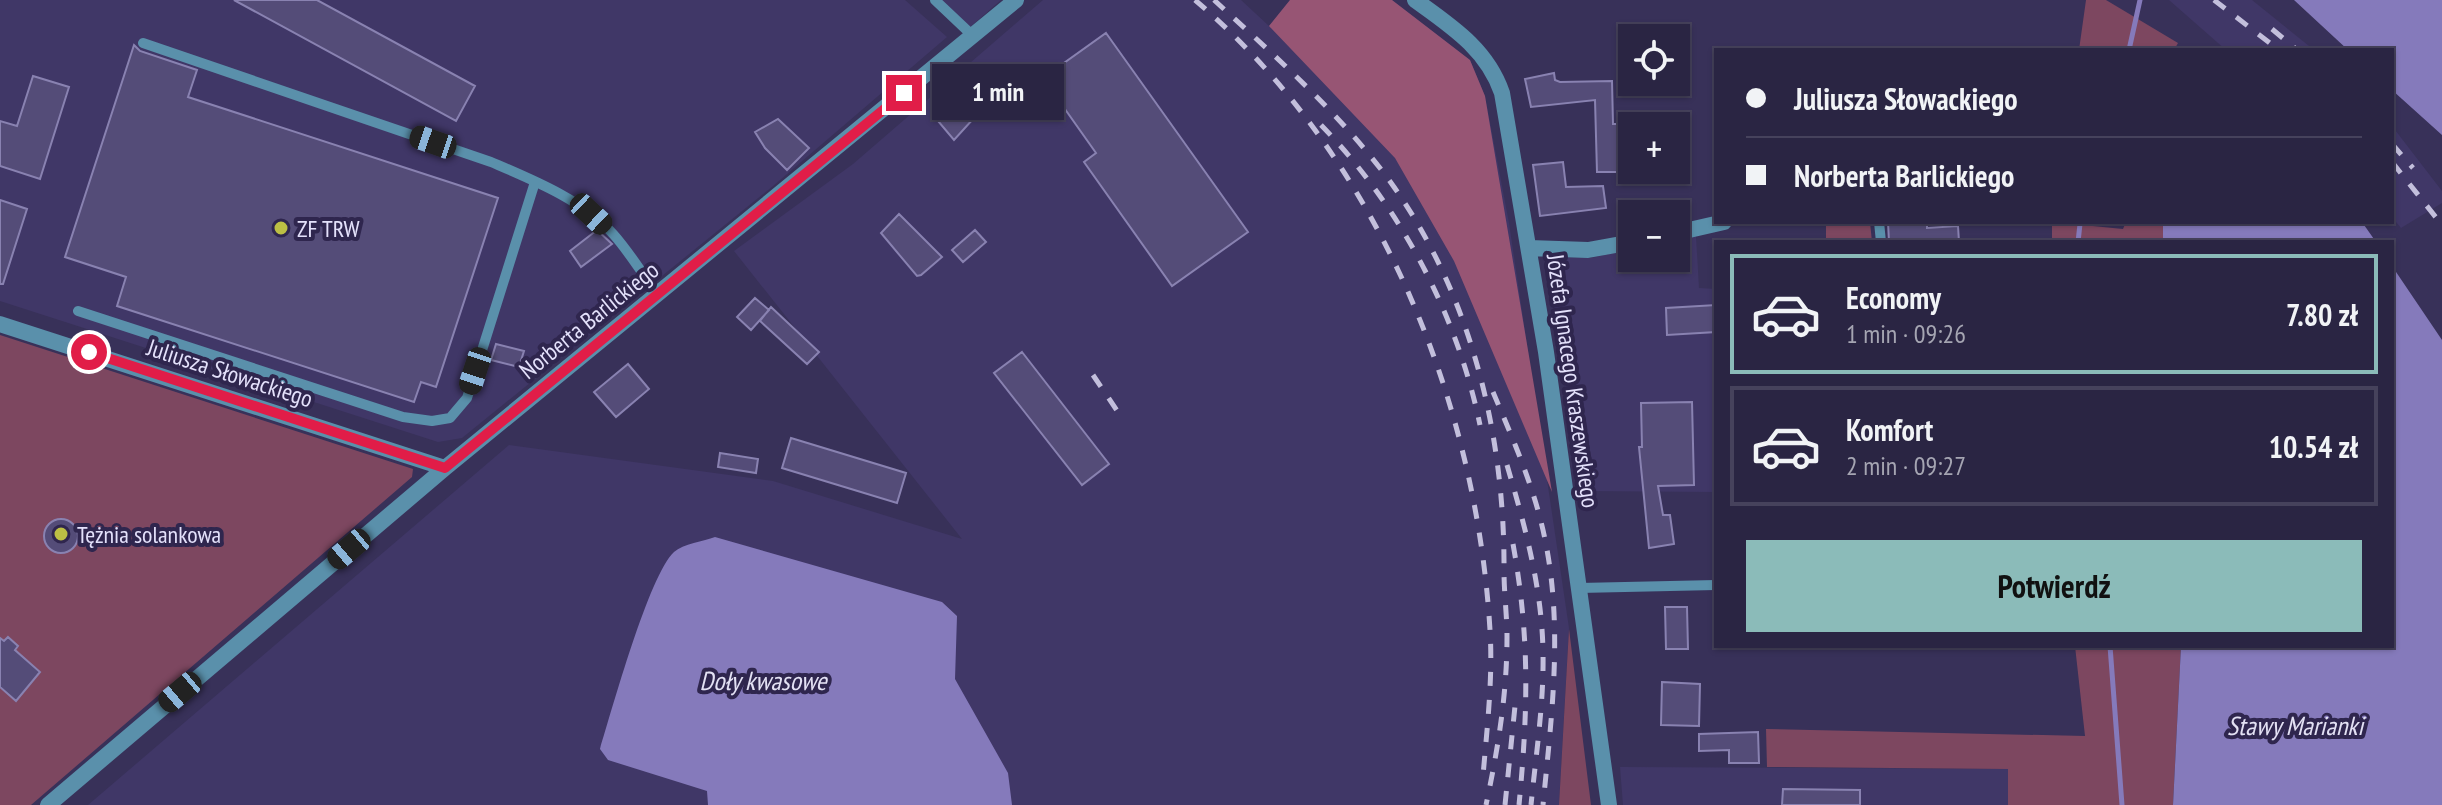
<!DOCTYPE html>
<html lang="pl">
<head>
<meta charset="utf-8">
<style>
	body { margin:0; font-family:"PT Sans Narrow",sans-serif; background:#36314e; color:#f1f3f6; height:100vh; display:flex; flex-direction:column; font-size:30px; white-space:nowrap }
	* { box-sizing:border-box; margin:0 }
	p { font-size:26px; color:#a5a5b2 }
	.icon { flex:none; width:44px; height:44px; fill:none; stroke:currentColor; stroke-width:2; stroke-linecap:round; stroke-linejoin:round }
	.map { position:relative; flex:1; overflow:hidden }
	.details { position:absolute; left:1714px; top:240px; width:680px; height:408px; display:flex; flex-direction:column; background:#2a2543; border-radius:0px; box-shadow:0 2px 6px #0004,0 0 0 2px #46425c }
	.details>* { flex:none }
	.banner { position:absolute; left:1714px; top:48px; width:680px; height:176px; border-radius:0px; box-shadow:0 2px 6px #0004,0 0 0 2px #46425c; display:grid; align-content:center; height:176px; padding:0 32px; background:#2a2543 }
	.fabs { position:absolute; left:1618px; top:24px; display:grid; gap:16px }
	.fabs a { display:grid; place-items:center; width:72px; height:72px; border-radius:0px; background:#2a2543; box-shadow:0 2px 6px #0004,0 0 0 2px #46425c; font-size:40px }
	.end { position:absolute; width:36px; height:36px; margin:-18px; border:10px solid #e11d48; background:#fff; box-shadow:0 0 0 4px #fff }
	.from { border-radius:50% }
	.bubble { position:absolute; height:56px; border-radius:0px; background:#2a2543; box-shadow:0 2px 6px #0004,0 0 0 2px #46425c; font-size:26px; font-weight:800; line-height:56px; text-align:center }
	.car { position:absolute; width:24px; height:48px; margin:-24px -12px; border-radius:10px; box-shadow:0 0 6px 2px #0007; background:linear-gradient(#222 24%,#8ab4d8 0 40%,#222 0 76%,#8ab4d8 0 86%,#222 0) }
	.banner b { display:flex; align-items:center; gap:28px; height:76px; font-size:30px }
	.banner b+b { border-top:2px solid #46425c }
	.banner i { width:20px; height:20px; background:#f1f3f6 }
	ul { padding:14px 0 0; list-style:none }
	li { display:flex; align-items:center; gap:24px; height:120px; margin:0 16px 12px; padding:0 16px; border:4px solid #46425c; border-radius:0px }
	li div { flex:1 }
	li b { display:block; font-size:30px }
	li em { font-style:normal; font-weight:800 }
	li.current { border-color:#8bbbb9 }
	li>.icon { width:72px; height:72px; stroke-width:1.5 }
	.primary-button { display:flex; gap:16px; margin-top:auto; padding:16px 32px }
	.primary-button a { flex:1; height:92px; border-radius:0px; background:#8bbbb9; color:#111; font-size:32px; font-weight:800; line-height:92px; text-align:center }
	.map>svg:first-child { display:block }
	.built { fill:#403767 }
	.green { fill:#7d4760 }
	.forest { fill:#975574 }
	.water { fill:#857abb }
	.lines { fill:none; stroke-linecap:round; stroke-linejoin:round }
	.stream { stroke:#857abb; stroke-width:5 }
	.building { fill:#544c78; stroke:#8982b1; stroke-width:2 }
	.lane { stroke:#5a90ab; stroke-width:10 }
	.street { stroke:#5a90ab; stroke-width:16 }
	.rail { stroke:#c3bfdc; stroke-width:5; stroke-dasharray:14 14; stroke-linecap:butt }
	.route { stroke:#e11d48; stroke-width:10 }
	.poi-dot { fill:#bcbf44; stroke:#2f264e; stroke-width:3 }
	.labels { text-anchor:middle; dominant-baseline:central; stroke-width:8; stroke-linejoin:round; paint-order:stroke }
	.poi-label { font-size:24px; fill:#e4e1fb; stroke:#2f264e; text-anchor:start }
	.street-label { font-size:24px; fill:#e4e1fb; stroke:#2f264e }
	.water-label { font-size:26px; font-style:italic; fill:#e3e1f4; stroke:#2f264e }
</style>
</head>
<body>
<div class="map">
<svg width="2442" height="805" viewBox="0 0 2442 805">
	<rect width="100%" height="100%" fill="#383159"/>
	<path class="built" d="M0,0H905L947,37L773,186L462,438L438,442L0,301Z
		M933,0H1001L968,29Z
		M1043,0H1241L1269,26L1290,0H1392L1470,60L1485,96L1509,223L1569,628L1559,805H88L509,445L773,481L962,539L734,251L853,164Z
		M2169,0H2252L2314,50H2226Z
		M2392,126L2442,191V203L2401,228L2392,217Z
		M1696,236L1699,288L1716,289V492L1582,491L1544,257L1591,258L1632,249V258H1676V240Z
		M1620,767L2008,769V805H1623Z"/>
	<path class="green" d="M2086,0H2106L2178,43L2174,50H2079Z
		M1826,222H1870L1872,242H1826Z
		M2052,222L2123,229L2126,222H2163V242H2052Z
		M0,335L413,469L412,477L31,805H0Z
		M1569,629L1591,805H1559Z
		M2075,646H2181L2173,805H2008V769L1767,767L1766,729L2085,736Z"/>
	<path class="forest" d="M1290,0H1392L1470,60L1485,96L1552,492L1454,261L1395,158L1269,26Z"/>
	<path class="water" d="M2294,0H2442V135L2392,90V50H2348Z
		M2163,222H2362L2376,242H2163Z
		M2392,266L2442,340V805H2173L2181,646H2392Z
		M715,537L942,602L957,616L955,679L1008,773L1012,805H708L707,791L608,760L600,749C612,710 649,575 674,552C683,544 704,541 715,537Z"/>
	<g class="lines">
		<path class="stream" d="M2129,50L2140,0
			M2078,242L2080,224
			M2110,646L2122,805"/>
	</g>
	<path class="building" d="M234,0H317L475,86L456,121Z
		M1106,33L1248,232L1172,286L1084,162L1096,153L1043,78Z
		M134,45L140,51L197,70L188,97L498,198L436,387L421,382L414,402L117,306L126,277L65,257Z
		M1554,73L1555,80L1560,82L1612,81L1613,124H1622L1623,172H1597L1595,100L1531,107L1525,79Z
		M33,76L69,87L40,179L0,166V121L17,126Z
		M956,99L974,118L954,140L938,121Z
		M778,119L809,148L787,170L765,148L755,132Z
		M1563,162L1566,187L1603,186L1606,208L1540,216L1533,165Z
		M0,200L27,209L3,284H0Z
		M899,214L942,257L921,275L917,276L881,233Z
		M1888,222H1927V228L1958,226L1959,242H1889Z
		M597,230L612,244L581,267L570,251Z
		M975,230L986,242L963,262L952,250Z
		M755,298L769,310L751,330L737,317Z
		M1716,305V332L1667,335L1666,308Z
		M771,307L819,352L807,364L760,321Z
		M496,344L524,351L519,367L491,360Z
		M1022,352L1109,464L1082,485L994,373Z
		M628,364L649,389L616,417L594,392Z
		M1692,402L1694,485L1658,486L1663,515H1670L1674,544L1649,548L1639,447H1642L1641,403Z
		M791,438L906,473L897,503L782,468Z
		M720,453L758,459L756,473L718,467Z
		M44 536a17 17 0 1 1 34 0a17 17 0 1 1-34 0Z
		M1665,607H1687L1688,649H1666Z
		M8,637L18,646L15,650L40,672L16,701L0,687V638L4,641Z
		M1662,682L1700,684L1699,726L1661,725Z
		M1758,732L1759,763H1729V750L1699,751V734Z
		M1783,789L1860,790V805H1782Z"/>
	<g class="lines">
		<path class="lane" d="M935,0L973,36
			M143,43L491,162C533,180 583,200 614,235C630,253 643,275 658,295
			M1879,222L1881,242
			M78,311L403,417L432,421L450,418L467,398L535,182
			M1579,588L1716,585"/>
		<path class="street" d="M1415,0C1451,26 1487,49 1502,93L1546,352L1609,805
			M1676,233L1724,222
			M1529,248L1588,250L1632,242
			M0,324L445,468
			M48,805L445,468L1016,0"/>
		<path class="rail" d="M1195,0C1376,154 1476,397 1490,630C1493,678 1487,728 1483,776
			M1214,0C1275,56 1346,119 1394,187C1472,298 1505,437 1504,571C1504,593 1507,615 1507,637C1507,694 1498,749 1486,805
			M2214,0L2279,50
			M2272,29L2297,50
			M1321,125C1400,206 1457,314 1480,425
			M2392,144L2413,168
			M2392,162L2442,225
			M1093,375L1118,412
			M1493,392C1512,437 1532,482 1543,530C1564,622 1552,712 1543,805
			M1507,465C1525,526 1542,588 1543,652C1544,703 1536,754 1531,805
			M1513,544C1530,638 1528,710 1519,805
			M1505,805L1515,706"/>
	</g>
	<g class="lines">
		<path class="route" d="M89,352L445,468L904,93"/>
	</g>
	<g class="poi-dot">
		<circle cx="281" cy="228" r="8"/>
		<circle cx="61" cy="534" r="8"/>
	</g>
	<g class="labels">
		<g class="poi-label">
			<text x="297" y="228">ZF TRW</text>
			<text x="77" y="534">Tężnia solankowa</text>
		</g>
		<g class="street-label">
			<text transform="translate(589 320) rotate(-39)">Norberta Barlickiego</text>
			<text transform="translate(230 373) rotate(18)">Juliusza Słowackiego</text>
			<text transform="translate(1573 381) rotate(82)">Józefa Ignacego Kraszewskiego</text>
		</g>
		<g class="water-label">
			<text x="763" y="680">Doły kwasowe</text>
			<text x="2295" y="725">Stawy Marianki</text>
		</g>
	</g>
</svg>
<div class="fabs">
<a><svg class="icon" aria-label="locate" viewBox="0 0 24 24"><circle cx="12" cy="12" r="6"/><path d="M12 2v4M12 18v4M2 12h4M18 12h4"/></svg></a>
<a>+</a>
<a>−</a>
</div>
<i class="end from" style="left:89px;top:352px"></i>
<i class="end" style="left:904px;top:93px"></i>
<div class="bubble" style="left:932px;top:64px;width:132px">1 min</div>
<i class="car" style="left:433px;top:142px;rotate:289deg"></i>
<i class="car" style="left:591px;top:214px;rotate:133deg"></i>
<i class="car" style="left:475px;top:371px;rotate:198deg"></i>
<i class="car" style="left:349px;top:549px;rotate:230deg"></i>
<i class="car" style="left:180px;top:692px;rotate:230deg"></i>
<div class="banner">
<b><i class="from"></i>Juliusza Słowackiego</b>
<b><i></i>Norberta Barlickiego</b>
</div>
<section class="details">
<ul>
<li class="current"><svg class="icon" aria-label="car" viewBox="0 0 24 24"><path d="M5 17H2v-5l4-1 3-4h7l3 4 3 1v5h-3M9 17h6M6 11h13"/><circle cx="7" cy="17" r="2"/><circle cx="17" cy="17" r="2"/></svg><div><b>Economy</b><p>1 min · 09:26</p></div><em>7.80 zł</em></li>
<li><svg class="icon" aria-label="car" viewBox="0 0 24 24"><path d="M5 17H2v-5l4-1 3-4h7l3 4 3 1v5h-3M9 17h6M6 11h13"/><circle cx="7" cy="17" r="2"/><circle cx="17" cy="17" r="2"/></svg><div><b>Komfort</b><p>2 min · 09:27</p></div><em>10.54 zł</em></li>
</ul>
<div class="primary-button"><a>Potwierdź</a></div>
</section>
</div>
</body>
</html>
